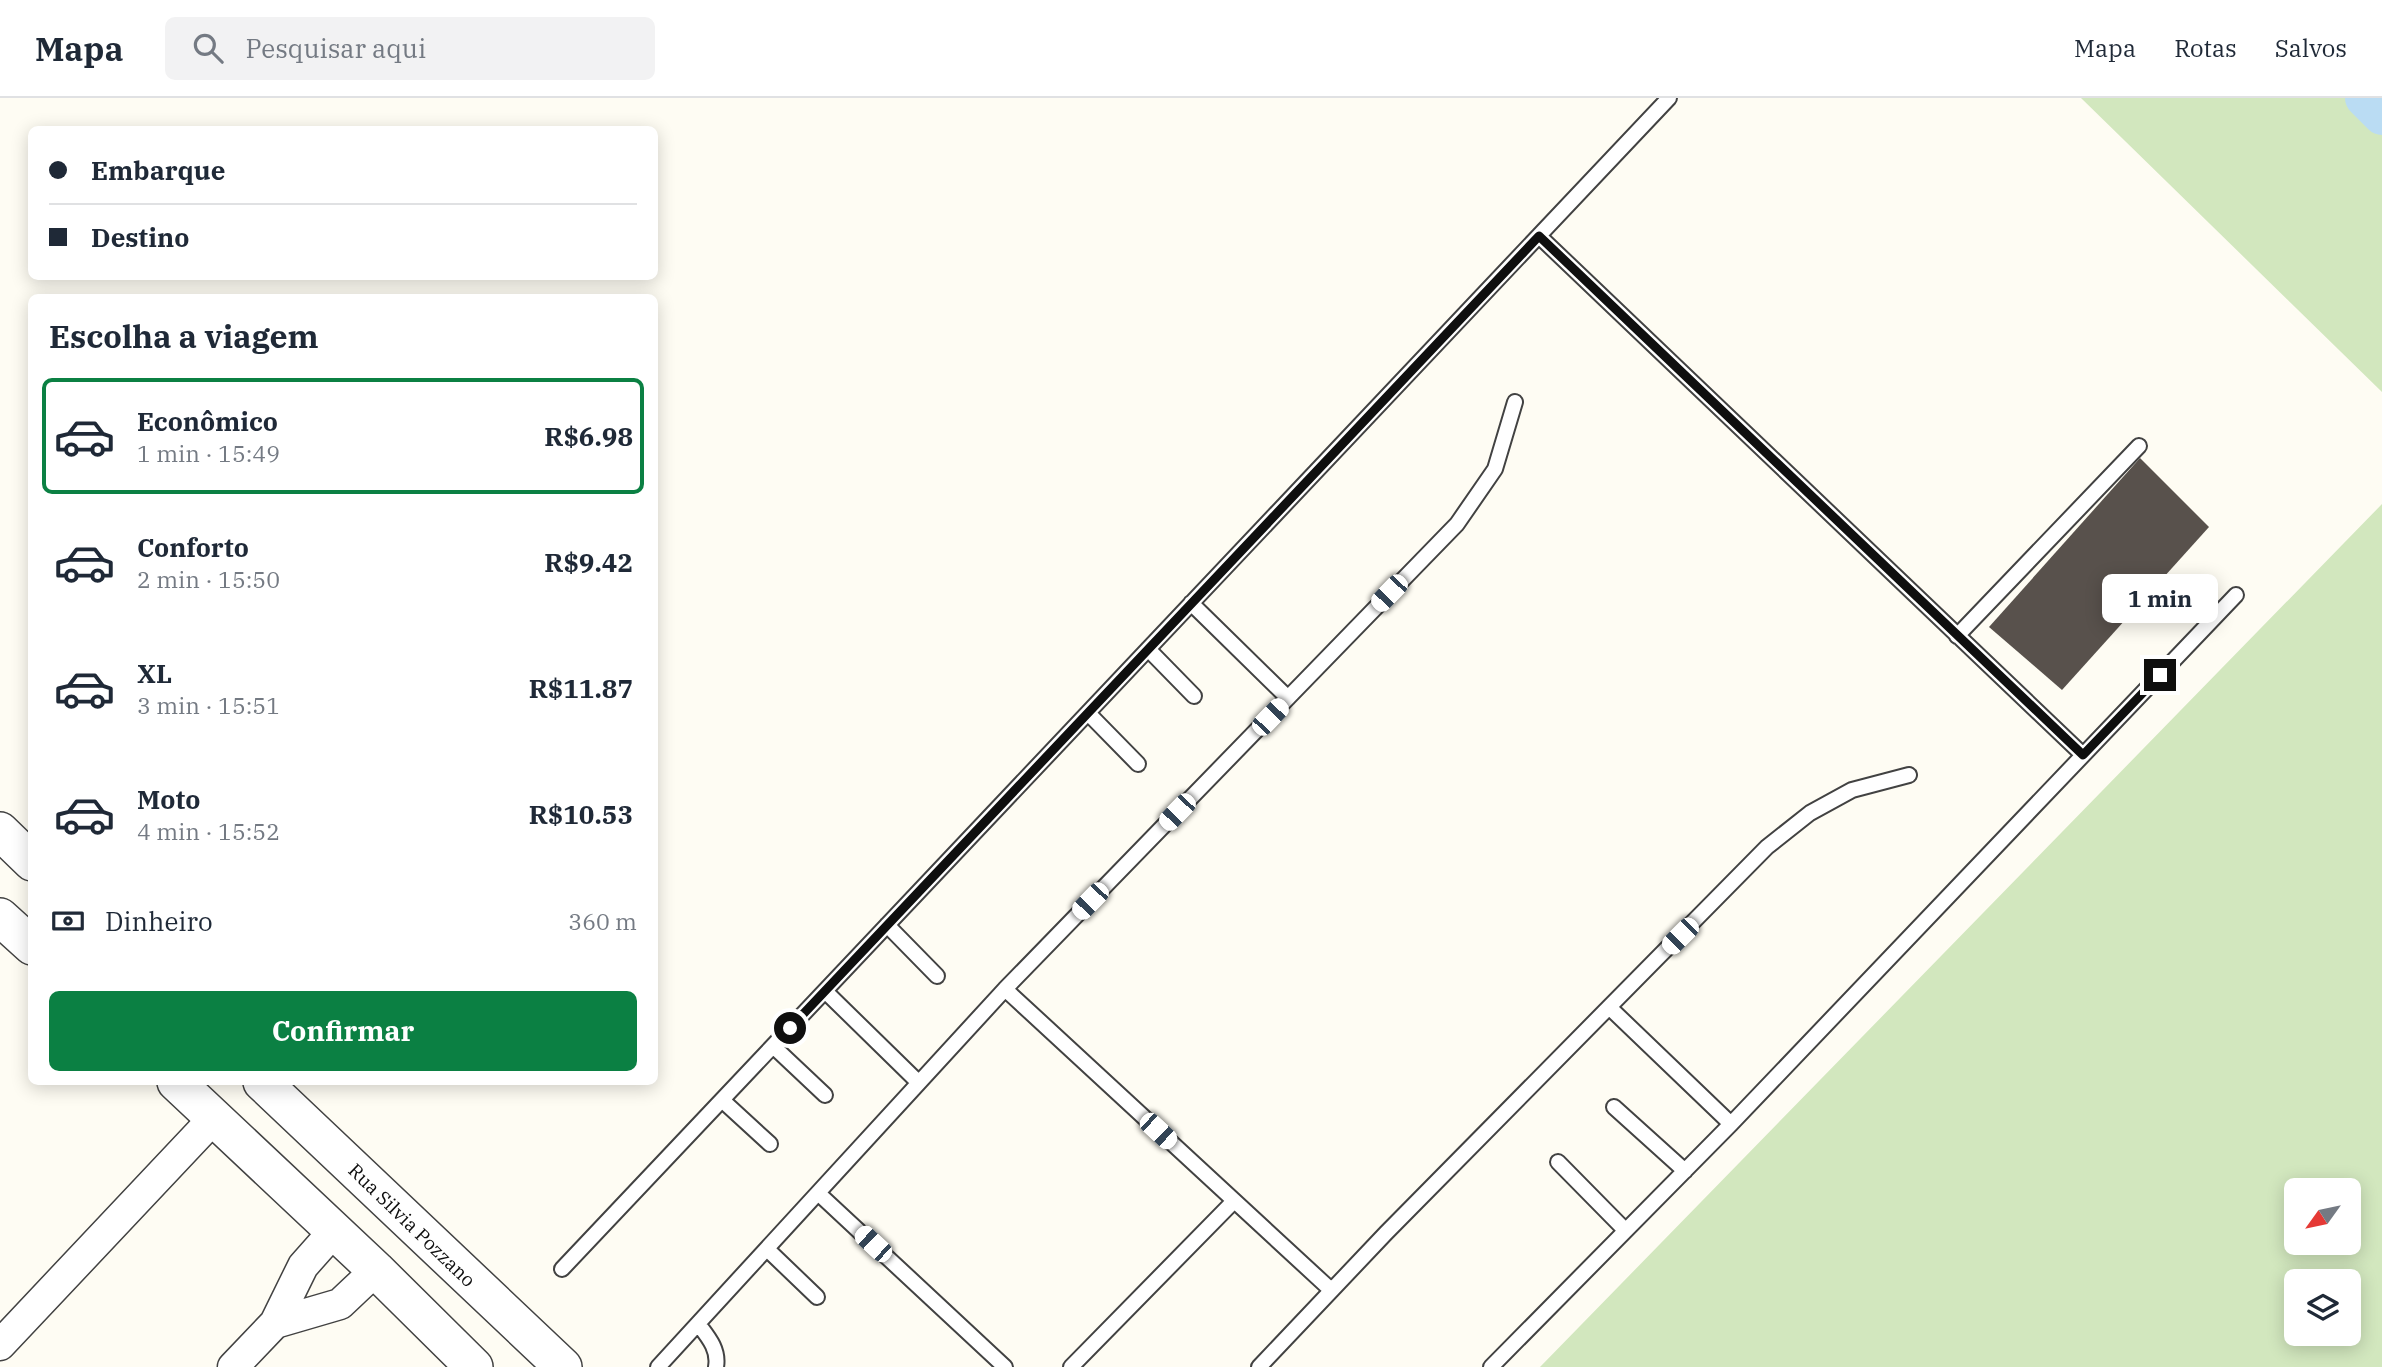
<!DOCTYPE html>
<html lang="pt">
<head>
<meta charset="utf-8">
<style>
	body { margin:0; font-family:"IBM Plex Serif",serif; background:#f2f2f3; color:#1f2937; height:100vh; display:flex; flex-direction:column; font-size:26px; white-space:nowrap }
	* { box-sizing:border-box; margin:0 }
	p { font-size:23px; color:#747a83 }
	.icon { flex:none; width:38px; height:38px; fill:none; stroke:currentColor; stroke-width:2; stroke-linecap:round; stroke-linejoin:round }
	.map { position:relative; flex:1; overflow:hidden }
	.drawer { position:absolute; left:28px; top:196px; width:630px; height:791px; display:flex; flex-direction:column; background:#fff; border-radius:10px; box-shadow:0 4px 18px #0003 }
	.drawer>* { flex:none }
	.banner { position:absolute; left:28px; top:28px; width:630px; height:154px; border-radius:10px; box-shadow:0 4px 18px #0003; display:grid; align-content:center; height:154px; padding:0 21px; background:#fff }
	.needle { width:46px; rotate:237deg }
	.buttons { position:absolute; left:2284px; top:1080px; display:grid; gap:14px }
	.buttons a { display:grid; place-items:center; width:77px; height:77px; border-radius:10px; background:#fff; box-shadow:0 4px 18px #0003; font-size:35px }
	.end { position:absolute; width:32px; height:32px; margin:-16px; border:9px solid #0f0f0f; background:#fff; box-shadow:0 0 0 4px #fff }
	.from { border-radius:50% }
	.bubble { position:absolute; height:49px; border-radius:10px; background:#fff; box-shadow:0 4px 18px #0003; font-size:23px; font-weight:700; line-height:49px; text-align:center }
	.car { position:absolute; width:21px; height:42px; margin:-21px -10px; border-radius:9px; box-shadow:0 0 5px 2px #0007; background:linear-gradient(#fff 24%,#345 0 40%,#fff 0 76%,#345 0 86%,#fff 0) }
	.banner b { display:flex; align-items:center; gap:24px; height:66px; font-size:26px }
	.banner b+b { border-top:2px solid #e0e1e3 }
	.banner i { width:18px; height:18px; background:#1f2937 }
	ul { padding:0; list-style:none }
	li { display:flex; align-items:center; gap:21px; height:116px; margin:0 14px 10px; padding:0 7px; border:4px solid transparent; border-radius:10px }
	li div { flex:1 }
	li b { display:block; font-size:26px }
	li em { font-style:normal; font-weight:700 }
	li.active { border-color:#0b8043 }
	li>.icon { width:63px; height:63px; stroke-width:1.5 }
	h2 { padding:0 21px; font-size:32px; line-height:84px }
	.pay { display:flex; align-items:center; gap:18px; height:77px; padding:0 21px; font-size:26px }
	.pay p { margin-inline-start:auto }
	.primary-button { display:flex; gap:14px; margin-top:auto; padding:14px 21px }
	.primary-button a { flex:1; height:80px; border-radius:10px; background:#0b8043; color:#fff; font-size:28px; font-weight:700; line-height:80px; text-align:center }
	header { display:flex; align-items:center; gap:42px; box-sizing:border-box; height:98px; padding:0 35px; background:#fff; border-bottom:2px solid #e0e1e3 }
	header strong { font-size:33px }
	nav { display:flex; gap:38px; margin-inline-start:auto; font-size:24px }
	.search { width:490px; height:63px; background:#f2f2f3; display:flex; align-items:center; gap:18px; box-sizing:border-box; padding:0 24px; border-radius:10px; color:#747a83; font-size:26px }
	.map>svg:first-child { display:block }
	.green { fill:#d2e7be; fill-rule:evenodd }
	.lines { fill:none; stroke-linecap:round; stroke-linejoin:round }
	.canal { stroke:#badcf3; stroke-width:38 }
	.building { fill:#58514c }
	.service-casing { stroke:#424242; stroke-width:18 }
	.minor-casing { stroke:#424242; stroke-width:33 }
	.tertiary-casing { stroke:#424242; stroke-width:40 }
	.service { stroke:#fff; stroke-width:14 }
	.minor { stroke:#fff; stroke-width:30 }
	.tertiary { stroke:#fff; stroke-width:37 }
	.route { stroke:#0f0f0f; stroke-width:9 }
	.labels { text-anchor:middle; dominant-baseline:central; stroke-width:7; stroke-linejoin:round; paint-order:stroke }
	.street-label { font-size:19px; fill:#0f0f0f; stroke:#fff }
</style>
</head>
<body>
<header>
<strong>Mapa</strong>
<div class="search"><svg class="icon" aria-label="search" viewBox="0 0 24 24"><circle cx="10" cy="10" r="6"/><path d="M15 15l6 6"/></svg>Pesquisar aqui</div>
<nav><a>Mapa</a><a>Rotas</a><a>Salvos</a></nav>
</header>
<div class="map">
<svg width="2382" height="1269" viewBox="0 0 2382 1269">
	<rect width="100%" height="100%" fill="#fefcf3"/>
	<path class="green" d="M2081,0H2382V294Z
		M2382,406V1269H1540ZM2296,1092H2348V1144H2296ZM2296,1183H2348V1236H2296Z"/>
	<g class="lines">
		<path class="canal" d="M2364,0L2382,18"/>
	</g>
	<path class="building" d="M2140,360L2209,429L2062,592L1989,529Z"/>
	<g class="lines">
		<g class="service-casing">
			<path id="service" d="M1539,138L2083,657
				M1191,505L1288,600
				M1957,538L2139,348
				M1148,551L1194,598
				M1088,615L1138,666
				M887,827L937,878
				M1005,891L1331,1192
				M825,893L918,984
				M1609,909L1731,1026
				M773,948L825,997
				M722,1002L770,1046
				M1614,1009L1685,1073
				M1558,1064L1625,1132
				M818,1095L1005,1269
				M767,1151L817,1199
				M562,1171L1669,0
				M699,1227C709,1240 719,1252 716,1269
				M658,1269L1005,891L1457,426L1495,371L1515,304
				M1071,1269L1234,1103
				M1259,1269L1386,1135L1767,749L1810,715L1852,692L1909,677
				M1491,1269L1731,1026L2236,497"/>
		</g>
		<g class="minor-casing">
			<path id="minor" d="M275,1225L340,1206L376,1172
				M0,1247L214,1020
				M233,1269L275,1225L303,1168L334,1133"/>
		</g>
		<g class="tertiary-casing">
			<path id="tertiary" d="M0,733L32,764
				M0,819L32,848
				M176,984L376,1172L474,1269
				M262,984L563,1269"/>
		</g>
		<use href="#service" class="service"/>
		<use href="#minor" class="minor"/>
		<use href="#tertiary" class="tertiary"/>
	</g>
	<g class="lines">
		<path class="route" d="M790,930L1539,138L2083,657L2160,577"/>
	</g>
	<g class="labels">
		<g class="street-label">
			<text transform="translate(412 1127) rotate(44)">Rua Silvia Pozzano</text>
		</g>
	</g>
</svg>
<div class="buttons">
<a><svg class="needle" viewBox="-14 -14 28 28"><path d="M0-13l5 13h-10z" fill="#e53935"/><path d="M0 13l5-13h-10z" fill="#747a83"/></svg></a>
<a><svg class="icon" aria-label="layers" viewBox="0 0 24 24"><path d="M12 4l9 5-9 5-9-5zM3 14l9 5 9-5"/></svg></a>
</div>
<i class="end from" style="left:790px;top:930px"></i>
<i class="end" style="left:2160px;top:577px"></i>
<div class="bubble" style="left:2102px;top:476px;width:116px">1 min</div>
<i class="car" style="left:1389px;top:495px;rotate:224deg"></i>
<i class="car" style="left:1270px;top:619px;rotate:44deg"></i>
<i class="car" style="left:1177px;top:714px;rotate:224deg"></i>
<i class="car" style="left:1090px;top:803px;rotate:224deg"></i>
<i class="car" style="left:1680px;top:838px;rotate:225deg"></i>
<i class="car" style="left:1158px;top:1033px;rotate:133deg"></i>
<i class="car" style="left:873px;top:1146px;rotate:313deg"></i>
<div class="banner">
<b><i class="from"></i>Embarque</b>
<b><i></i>Destino</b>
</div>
<section class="drawer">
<h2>Escolha a viagem</h2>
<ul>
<li class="active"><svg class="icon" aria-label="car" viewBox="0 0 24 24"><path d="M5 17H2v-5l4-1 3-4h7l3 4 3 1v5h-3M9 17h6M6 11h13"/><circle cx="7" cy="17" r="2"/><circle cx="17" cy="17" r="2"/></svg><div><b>Econômico</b><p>1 min · 15:49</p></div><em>R$6.98</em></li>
<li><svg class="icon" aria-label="car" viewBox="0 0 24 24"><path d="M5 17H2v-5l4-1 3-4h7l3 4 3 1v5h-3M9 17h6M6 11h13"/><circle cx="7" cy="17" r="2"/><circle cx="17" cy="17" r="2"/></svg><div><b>Conforto</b><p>2 min · 15:50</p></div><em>R$9.42</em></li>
<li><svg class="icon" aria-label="car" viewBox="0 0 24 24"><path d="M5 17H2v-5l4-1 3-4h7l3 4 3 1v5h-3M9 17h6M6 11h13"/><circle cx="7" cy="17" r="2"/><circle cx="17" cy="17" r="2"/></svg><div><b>XL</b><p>3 min · 15:51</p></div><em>R$11.87</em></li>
<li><svg class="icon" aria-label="car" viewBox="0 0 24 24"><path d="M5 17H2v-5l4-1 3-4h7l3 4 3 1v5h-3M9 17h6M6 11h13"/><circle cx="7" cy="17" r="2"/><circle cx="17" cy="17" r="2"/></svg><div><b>Moto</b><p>4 min · 15:52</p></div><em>R$10.53</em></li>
</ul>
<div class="pay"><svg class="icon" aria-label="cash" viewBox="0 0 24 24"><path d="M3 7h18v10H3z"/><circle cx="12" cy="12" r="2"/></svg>Dinheiro<p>360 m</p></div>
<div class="primary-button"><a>Confirmar</a></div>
</section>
</div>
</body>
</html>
